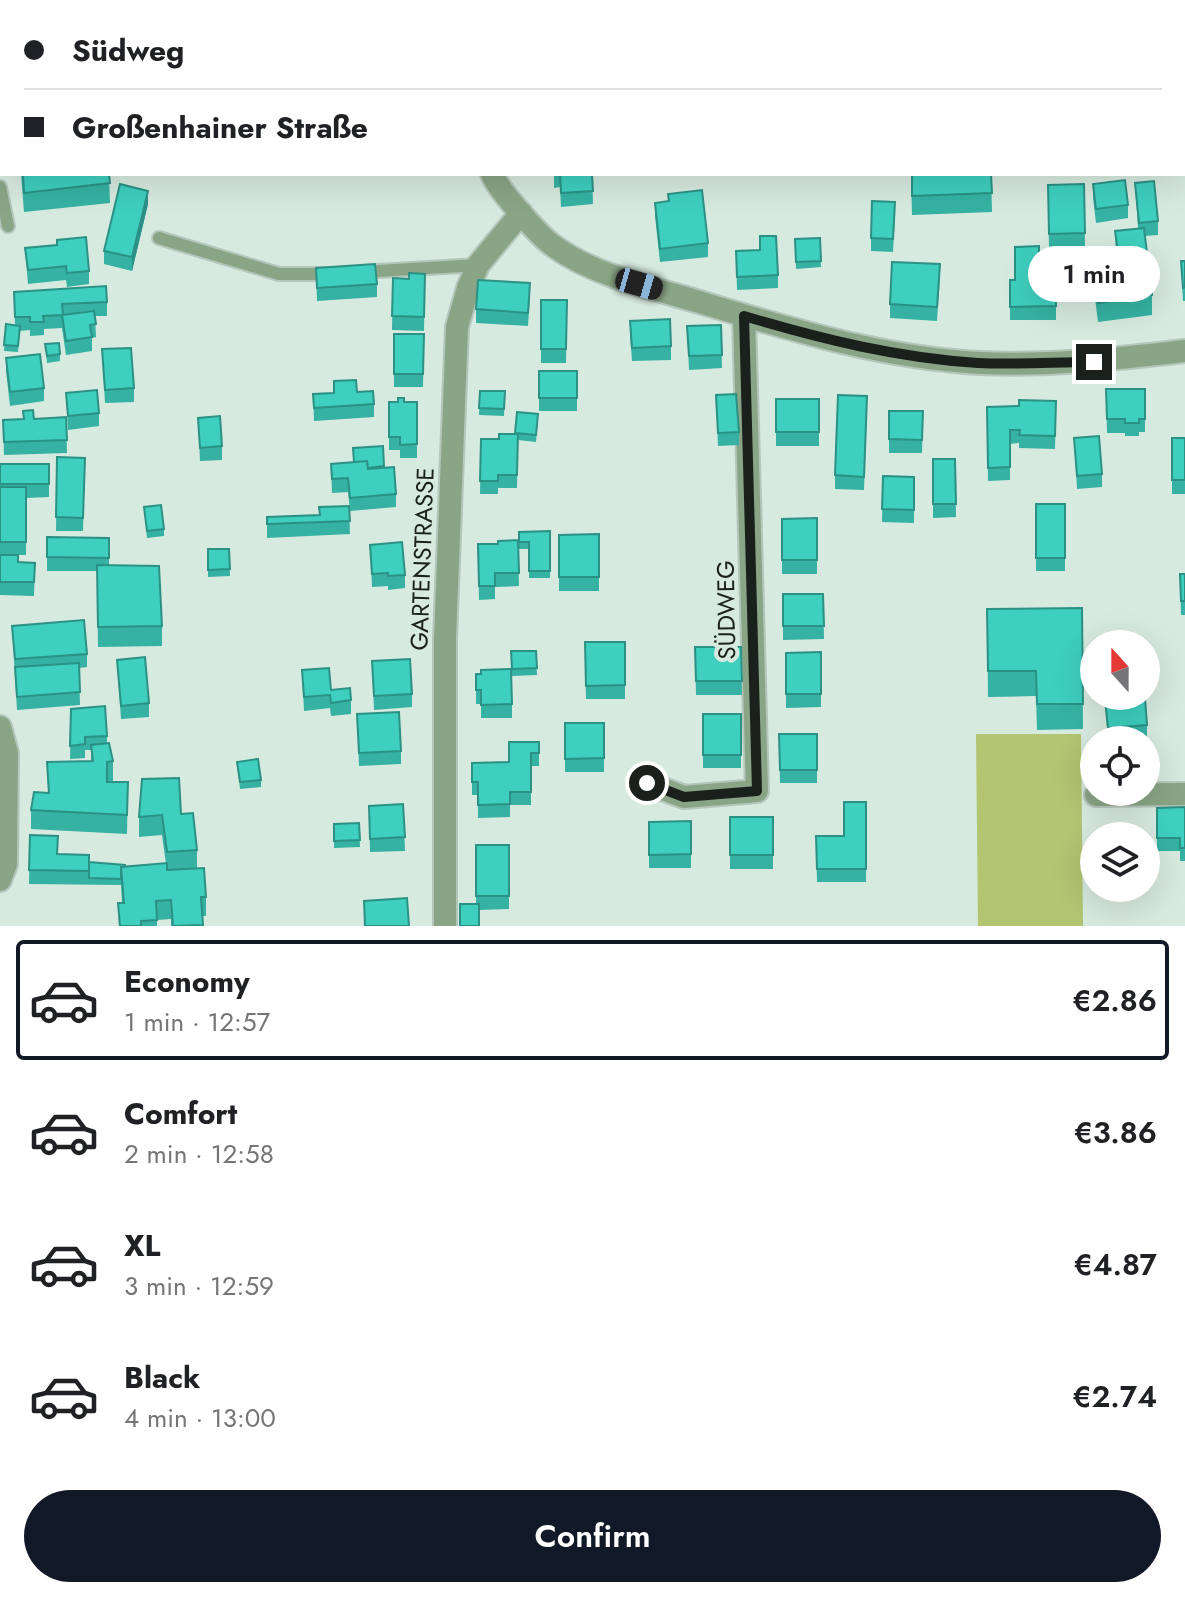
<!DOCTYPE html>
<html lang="en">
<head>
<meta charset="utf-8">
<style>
	body { margin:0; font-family:Jost,sans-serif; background:#f2f2f2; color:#202124; height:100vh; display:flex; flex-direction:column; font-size:30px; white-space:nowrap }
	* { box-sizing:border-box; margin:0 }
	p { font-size:26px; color:#757577 }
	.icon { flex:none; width:44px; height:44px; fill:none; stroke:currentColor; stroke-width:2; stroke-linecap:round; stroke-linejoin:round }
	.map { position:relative; height:926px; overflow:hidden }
	.drawer { display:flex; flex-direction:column; background:#fff; flex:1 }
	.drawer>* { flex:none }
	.hud { position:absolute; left:0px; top:0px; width:1186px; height:176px; box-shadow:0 8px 32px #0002; display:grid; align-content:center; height:176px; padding:0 24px; background:#fff }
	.needle { width:52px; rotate:339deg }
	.fabs { position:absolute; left:1080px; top:630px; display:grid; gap:16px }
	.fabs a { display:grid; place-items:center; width:80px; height:80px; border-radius:50%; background:#fff; box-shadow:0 8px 32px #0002; font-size:40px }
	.end { position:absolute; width:36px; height:36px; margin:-18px; border:10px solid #1a211d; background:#fff; box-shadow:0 0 0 4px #fff }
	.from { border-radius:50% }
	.bubble { position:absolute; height:56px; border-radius:28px; background:#fff; box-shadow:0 8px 32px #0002; font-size:26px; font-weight:600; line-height:56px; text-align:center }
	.car { position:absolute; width:24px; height:48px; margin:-24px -12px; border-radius:10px; box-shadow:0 0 6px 2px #0007; background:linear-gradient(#222 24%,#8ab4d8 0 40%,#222 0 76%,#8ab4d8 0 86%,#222 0) }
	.hud b { display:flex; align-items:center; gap:28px; height:76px; font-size:30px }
	.hud b+b { border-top:2px solid #e0e0e0 }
	.hud i { width:20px; height:20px; background:#202124 }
	ul { padding:14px 0 0; list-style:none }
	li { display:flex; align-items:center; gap:24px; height:120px; margin:0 16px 12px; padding:0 8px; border:4px solid transparent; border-radius:8px }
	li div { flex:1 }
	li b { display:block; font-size:30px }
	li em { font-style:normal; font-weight:600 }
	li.selected { border-color:#111827 }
	li>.icon { width:72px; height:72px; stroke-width:1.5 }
	.button { display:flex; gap:16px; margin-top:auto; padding:16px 24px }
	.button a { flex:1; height:92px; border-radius:48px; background:#111827; color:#fff; font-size:32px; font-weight:600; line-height:92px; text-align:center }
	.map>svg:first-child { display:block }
	.green { fill:#b3c571 }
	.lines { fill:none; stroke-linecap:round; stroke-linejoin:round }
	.service-casing { stroke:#b5c6bc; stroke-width:16 }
	.minor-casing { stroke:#b5c6bc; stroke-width:26 }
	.tertiary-casing { stroke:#b5c6bc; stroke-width:26 }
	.service { stroke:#8aa585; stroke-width:12 }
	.minor { stroke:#8aa585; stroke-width:22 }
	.tertiary { stroke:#8aa585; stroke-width:22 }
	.wall { fill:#35b2a3 }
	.shaded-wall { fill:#2b9185 }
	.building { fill:#3ecfbe; stroke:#2b9185; stroke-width:2 }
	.route { stroke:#1a211d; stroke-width:10 }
	.labels { text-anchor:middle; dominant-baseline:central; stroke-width:8; stroke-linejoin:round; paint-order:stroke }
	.street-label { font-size:24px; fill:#1a211d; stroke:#d7eadf }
</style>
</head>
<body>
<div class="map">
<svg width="1185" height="926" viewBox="0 0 1185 926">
	<rect width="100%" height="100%" fill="#d7eadf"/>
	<path class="green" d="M1081,734L1083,926H978L976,734Z"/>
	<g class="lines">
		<g class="service-casing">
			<path id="service" d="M0,187L8,226
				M159,238L279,274H331
				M361,272L478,265"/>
		</g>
		<g class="minor-casing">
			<path id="minor" d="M0,727L7,753L6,864L0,880
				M647,783L684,797L757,791L744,316
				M1096,795L1185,794
				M445,926V639L457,327L468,288L478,265L521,213"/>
		</g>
		<g class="tertiary-casing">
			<path id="tertiary" d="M448,0L449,2
				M492,174C499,191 540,237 555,247C596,276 649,287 696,301C789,329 882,358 980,363C1049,366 1117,359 1185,351"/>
		</g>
		<use href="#service" class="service"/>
		<use href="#minor" class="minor"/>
		<use href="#tertiary" class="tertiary"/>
	</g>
	<path class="wall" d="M63,0H98V2H64Z
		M497,0H560V1L485,2Z
		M21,174H109L110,203L24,212Z
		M554,174H592L593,204L561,207L560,187L554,188Z
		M911,174H991L992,212L912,215Z
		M1135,183L1158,221V235L1145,236L1152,295V315L1098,322L1093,282V262L1116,259L1115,231L1138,228Z
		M1084,184L1085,247L1049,248L1048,185Z
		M1093,184L1128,205V218L1096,223L1093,198Z
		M668,194L708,243V257L660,262L655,216V203L668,201Z
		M148,204L132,271L104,264V251Z
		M895,216L893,252L871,251V238Z
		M820,238L821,267L796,269L795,239Z
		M25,248L89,271V284L67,287L66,280L28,284Z
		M760,250L778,275V288L737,290L736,251Z
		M1039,256L1044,266V280H1056V320H1010V280H1015Z
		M1181,261H1185V301H1183Z
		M316,268L377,284V297L317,301Z
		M425,274L424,331L392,330L393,278L409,279Z
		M940,278L937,321L890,318V304Z
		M14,292L107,302V316H95L96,337L92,338V351L66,355L62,328L44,329V335L30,336V330L20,331L18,352L4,351L6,324L15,325Z
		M530,297L528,326L476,323V309Z
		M541,300H567L566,363H541Z
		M721,325L722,368L689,370L687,326Z
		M394,334H424L423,387H394Z
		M630,334L671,346V360L632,361Z
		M45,344L60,354V361L47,363Z
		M102,349L134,388V402L105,403Z
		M6,358L44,388V401L10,406L6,371Z
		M539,371H577V411H539Z
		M334,381L357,392L374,404V417L314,421L313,394L334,393Z
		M1106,389H1145V432H1139V436H1125V433H1107Z
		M480,391H505L504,416L479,415Z
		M66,393L99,413V426L68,430Z
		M716,395L739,432V445L718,446Z
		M776,399H819V446H776Z
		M1056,401L1055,449L1019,448V443L1010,444V480L988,481L987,407L1019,406Z
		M389,402H417V458H400V450H389Z
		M867,409L864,490L835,489V475Z
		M889,411H923L922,453H889Z
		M517,412L538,421L536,442L518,440L517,488H498V494H480L481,439H499L515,434Z
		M66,417L67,453L4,455L3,420Z
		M198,418L222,446V460L200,461Z
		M1074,438L1102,474V487L1077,489Z
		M1172,438H1185V494H1172Z
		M383,446L384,468L396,494V507L350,511L348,492L332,493L331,464L354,462Z
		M57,457L85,458L83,531H56Z
		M933,459H955L956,517L933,518Z
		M0,464H49V497L26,498V555H1L18,562L35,563L34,596L0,595Z
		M883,476L914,477V523L882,522Z
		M1036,504H1065V571H1036Z
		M349,506L350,534L267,538V517L320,515Z
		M144,507L164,529V536L147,538Z
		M817,518V574H782V519Z
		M550,531V578H529V549H519V532Z
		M599,534V591H559V535Z
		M47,537L109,538V565L162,626V646L98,647L97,571H47Z
		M518,540L519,586L495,587V599L479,600L478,544H498Z
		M370,545L405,575V588L388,590V586L372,587Z
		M208,549H229L230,576L208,577Z
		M1180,574H1185V615H1181Z
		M783,594H823L824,639L783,640Z
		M1082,608L1083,729L1037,730L1036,696L988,697L987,609Z
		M12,626L87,654V667L79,668L80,705L17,710Z
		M585,642H625V699H586Z
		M695,647H741L742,695H696Z
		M536,651L537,675L512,676V672V718H481V704H476V674L511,669Z
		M821,652V707L786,708V653Z
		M117,660L149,703V717L121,719Z
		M372,661L412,694V707L374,710Z
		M302,670L331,690L351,700V714L331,716L330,708L304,711Z
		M1105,700L1147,725V738L1108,740Z
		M71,709L107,736V744L113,761V781H107L128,782L127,834L31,829V810L48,793L47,762L91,761V750H85V758L70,759Z
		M357,714L401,751V764L359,766Z
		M703,714H741V768H703Z
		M565,723H604V772H565Z
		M779,734H817V783H780Z
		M539,742V766H531V805H510V817L478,818V795H472V763L509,762Z
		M237,762L261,780V787L240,789Z
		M866,802V882H817L816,836H844Z
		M403,804L405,851L370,852L369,806Z
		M1185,807V861H1180V851H1157V808Z
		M181,814L197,850V868L206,897V916H202L203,926H171V919L157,920V926H119L118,903H122L121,885L29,884L30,835L58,854L89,868L166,864L162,835L139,837V817Z
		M730,817H773V869H730Z
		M691,821V868H649V822Z
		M359,823L360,847L334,848V824Z
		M476,845H509V909L479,910L476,904Z"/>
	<path class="shaded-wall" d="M148,191V204L132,271V257Z"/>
	<path class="building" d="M278,0H358V2H278Z
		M368,0H410V2H369Z
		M497,0H526V2H485Z
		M23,174H109L110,183L24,193Z
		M560,174H592L593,191L561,193Z
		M912,174H991L992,193L912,196Z
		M1125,180L1128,205L1096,209L1093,184Z
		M1154,181L1158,221L1139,223L1135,183Z
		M120,184L148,191L132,257L104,251Z
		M1084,184L1085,233L1049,234L1048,185Z
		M702,190L708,243L660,249L655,203L669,201L668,194Z
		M872,201L895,202L893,239L871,238Z
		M1144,228L1152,295L1098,303L1093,262L1119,259L1115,231Z
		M760,236H776L778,275L737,277L736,251L760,250Z
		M86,237L89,271L67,273L66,266L28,270L25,248L57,245V240Z
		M820,238L821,261L796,262L795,239Z
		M1039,246V256H1044V266H1039V280H1056V306L1010,307V280H1015V247Z
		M1181,261H1185V287L1183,288Z
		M892,262L940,264L937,307L890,304Z
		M375,264L377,284L317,288L316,268Z
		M409,273L425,274L424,317L392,316L393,278L409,279Z
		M478,280L530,283L528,313L476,309Z
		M106,286L107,302L62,304L63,315L43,316L44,322H30V317H15L14,292Z
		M541,300H567L566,349H541Z
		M94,311L96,324L90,325L92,337L66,341L62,315Z
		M670,319L671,346L632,348L630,321Z
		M6,324L20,326L18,346L4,345Z
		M721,325L722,355L689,356L687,326Z
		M394,334H424L423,374H394Z
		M59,343L60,354L47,356L45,344Z
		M131,348L134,388L105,390L102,349Z
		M40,354L44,388L10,392L6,358Z
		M539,371H577V398H539Z
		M356,380L357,392L373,391L374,404L314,408L313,394L334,393V381Z
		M1106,389H1145V419H1139V423H1125V419H1107Z
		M97,390L99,413L68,416L66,393Z
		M480,391H505L504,409L479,408Z
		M736,394L739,432L718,433L716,395Z
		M838,395L867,396L864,477L835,475Z
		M398,398H404V402H417V444L400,445V437H389V402H398Z
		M776,399H819V432H776Z
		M1019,400L1056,401L1055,436L1019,435L1020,430H1010V467L988,468L987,407L1019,406Z
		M33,410L34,419L66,417L67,440L4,442L3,420L24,419L23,411Z
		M889,411H923L922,440L889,439Z
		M517,412L538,414L536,435L515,433Z
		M220,416L222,446L200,448L198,418Z
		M499,434H518L517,475H498V481H480L481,439H499Z
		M1099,436L1102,474L1077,476L1074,438Z
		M1172,438H1185V480H1172Z
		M383,446L384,466L368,468L367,461L354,462L353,448Z
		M57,457L85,458L83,518L56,517Z
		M933,459H955L956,504H933Z
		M367,461L368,469L394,467L396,494L350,498L348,478L332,479L331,464Z
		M0,464H49V484H0Z
		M883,476L914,477V510L882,509Z
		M0,487H26V542H0Z
		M1036,504H1065V558H1036Z
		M161,505L164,529L147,531L144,507Z
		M349,506L350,521L267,524V517L320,515L319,507Z
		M817,518V560H782V519Z
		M550,531V571H529V542H519V532Z
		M599,534V577H559V535Z
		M47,537L109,538V558L47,557Z
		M518,540L519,573H495V586H479L478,544H498V541Z
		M402,542L405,575L388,576V573L372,574L370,545Z
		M208,549H229L230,569L208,570Z
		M0,555H18V562L35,563L34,582H0Z
		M97,565L159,566L162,626L98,627Z
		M1180,574H1185V601H1181Z
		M783,594H823L824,626H783Z
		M1082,608L1083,704H1037L1036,671H988L987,609Z
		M84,620L87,654L15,659L12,626Z
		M585,642H625V685L586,686Z
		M695,647H741L742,681H696Z
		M511,651H536L537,668L512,669Z
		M821,652V694H786V653Z
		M145,657L149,703L121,706L117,660Z
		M410,659L412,694L374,696L372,661Z
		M79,663L80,692L17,697L15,667Z
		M329,668L331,690L350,688L351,700L331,703L330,695L304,697L302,670Z
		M511,669L512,704L481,705V690H476V674H481V670Z
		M1145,698L1147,725L1108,728L1105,700Z
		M105,706L107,736L85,737V744L70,746L71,709Z
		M399,712L401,751L359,753L357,714Z
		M703,714H741V755H703Z
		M565,723H604V758L565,759Z
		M779,734H817V770H780Z
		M509,742H539V753H531V792H510V804L478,805V782H472V763L509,762Z
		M109,743L113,761L107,762V782H128L127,815L31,810L34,792L49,793L47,762L93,761L91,745Z
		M258,759L261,780L240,782L237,762Z
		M179,778L181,814L193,813L197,850L167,852L162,815L139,817L142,779Z
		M844,802H866V869H817L816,836H844Z
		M403,804L405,837L370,839L369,806Z
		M1185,807V848H1180V838H1157V808Z
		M730,817H773V855H730Z
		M691,821V854L649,855V822Z
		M359,823L360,840L334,841V824Z
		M30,835L58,836L57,854L89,855V871L29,870Z
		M476,845H509V896H476Z
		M89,862L125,865V866L121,867V879L89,878Z
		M167,863V870L204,868L206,897H201L203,925L173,926L171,900L156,901L157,920L141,921V926H120L118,903H124L121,867Z
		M407,898L409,926H365L364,901Z
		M460,904H479V926H460Z"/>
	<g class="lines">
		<path class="route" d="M647,783L684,797L757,791L744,316C821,339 898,358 978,363C1016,365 1056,362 1094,362"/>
	</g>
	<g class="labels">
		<g class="street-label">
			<text transform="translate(422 559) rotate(-88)">GARTENSTRASSE</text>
			<text transform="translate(726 610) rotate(-91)">SÜDWEG</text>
		</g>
	</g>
</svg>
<div class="fabs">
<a><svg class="needle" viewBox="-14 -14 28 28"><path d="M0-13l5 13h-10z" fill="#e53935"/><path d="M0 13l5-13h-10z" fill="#757577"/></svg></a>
<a><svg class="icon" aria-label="locate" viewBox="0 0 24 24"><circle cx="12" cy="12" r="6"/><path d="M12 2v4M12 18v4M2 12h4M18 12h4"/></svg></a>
<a><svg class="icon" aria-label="layers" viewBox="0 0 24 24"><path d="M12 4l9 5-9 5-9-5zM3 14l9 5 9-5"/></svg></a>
</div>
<i class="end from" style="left:647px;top:783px"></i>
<i class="end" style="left:1094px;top:362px"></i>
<div class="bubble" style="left:1028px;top:246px;width:132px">1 min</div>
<i class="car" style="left:639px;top:284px;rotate:106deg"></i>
<div class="hud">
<b><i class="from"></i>Südweg</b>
<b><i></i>Großenhainer Straße</b>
</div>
</div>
<section class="drawer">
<ul>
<li class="selected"><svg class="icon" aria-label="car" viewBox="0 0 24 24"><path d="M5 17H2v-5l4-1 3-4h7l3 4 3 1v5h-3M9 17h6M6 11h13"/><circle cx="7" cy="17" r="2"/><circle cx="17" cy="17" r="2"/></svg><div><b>Economy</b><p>1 min · 12:57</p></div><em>€2.86</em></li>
<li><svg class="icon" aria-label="car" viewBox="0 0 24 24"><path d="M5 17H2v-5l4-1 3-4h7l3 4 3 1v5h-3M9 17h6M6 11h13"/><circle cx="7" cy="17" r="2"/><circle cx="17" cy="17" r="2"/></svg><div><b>Comfort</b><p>2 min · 12:58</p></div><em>€3.86</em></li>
<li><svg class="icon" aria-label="car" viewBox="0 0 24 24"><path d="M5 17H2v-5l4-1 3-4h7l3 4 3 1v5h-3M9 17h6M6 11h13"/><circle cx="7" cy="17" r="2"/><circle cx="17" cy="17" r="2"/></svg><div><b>XL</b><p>3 min · 12:59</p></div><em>€4.87</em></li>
<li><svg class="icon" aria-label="car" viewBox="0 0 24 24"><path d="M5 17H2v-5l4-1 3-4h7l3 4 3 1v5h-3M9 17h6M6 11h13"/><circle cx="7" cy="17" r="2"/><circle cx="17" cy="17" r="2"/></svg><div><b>Black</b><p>4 min · 13:00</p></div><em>€2.74</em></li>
</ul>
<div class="button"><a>Confirm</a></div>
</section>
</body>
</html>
